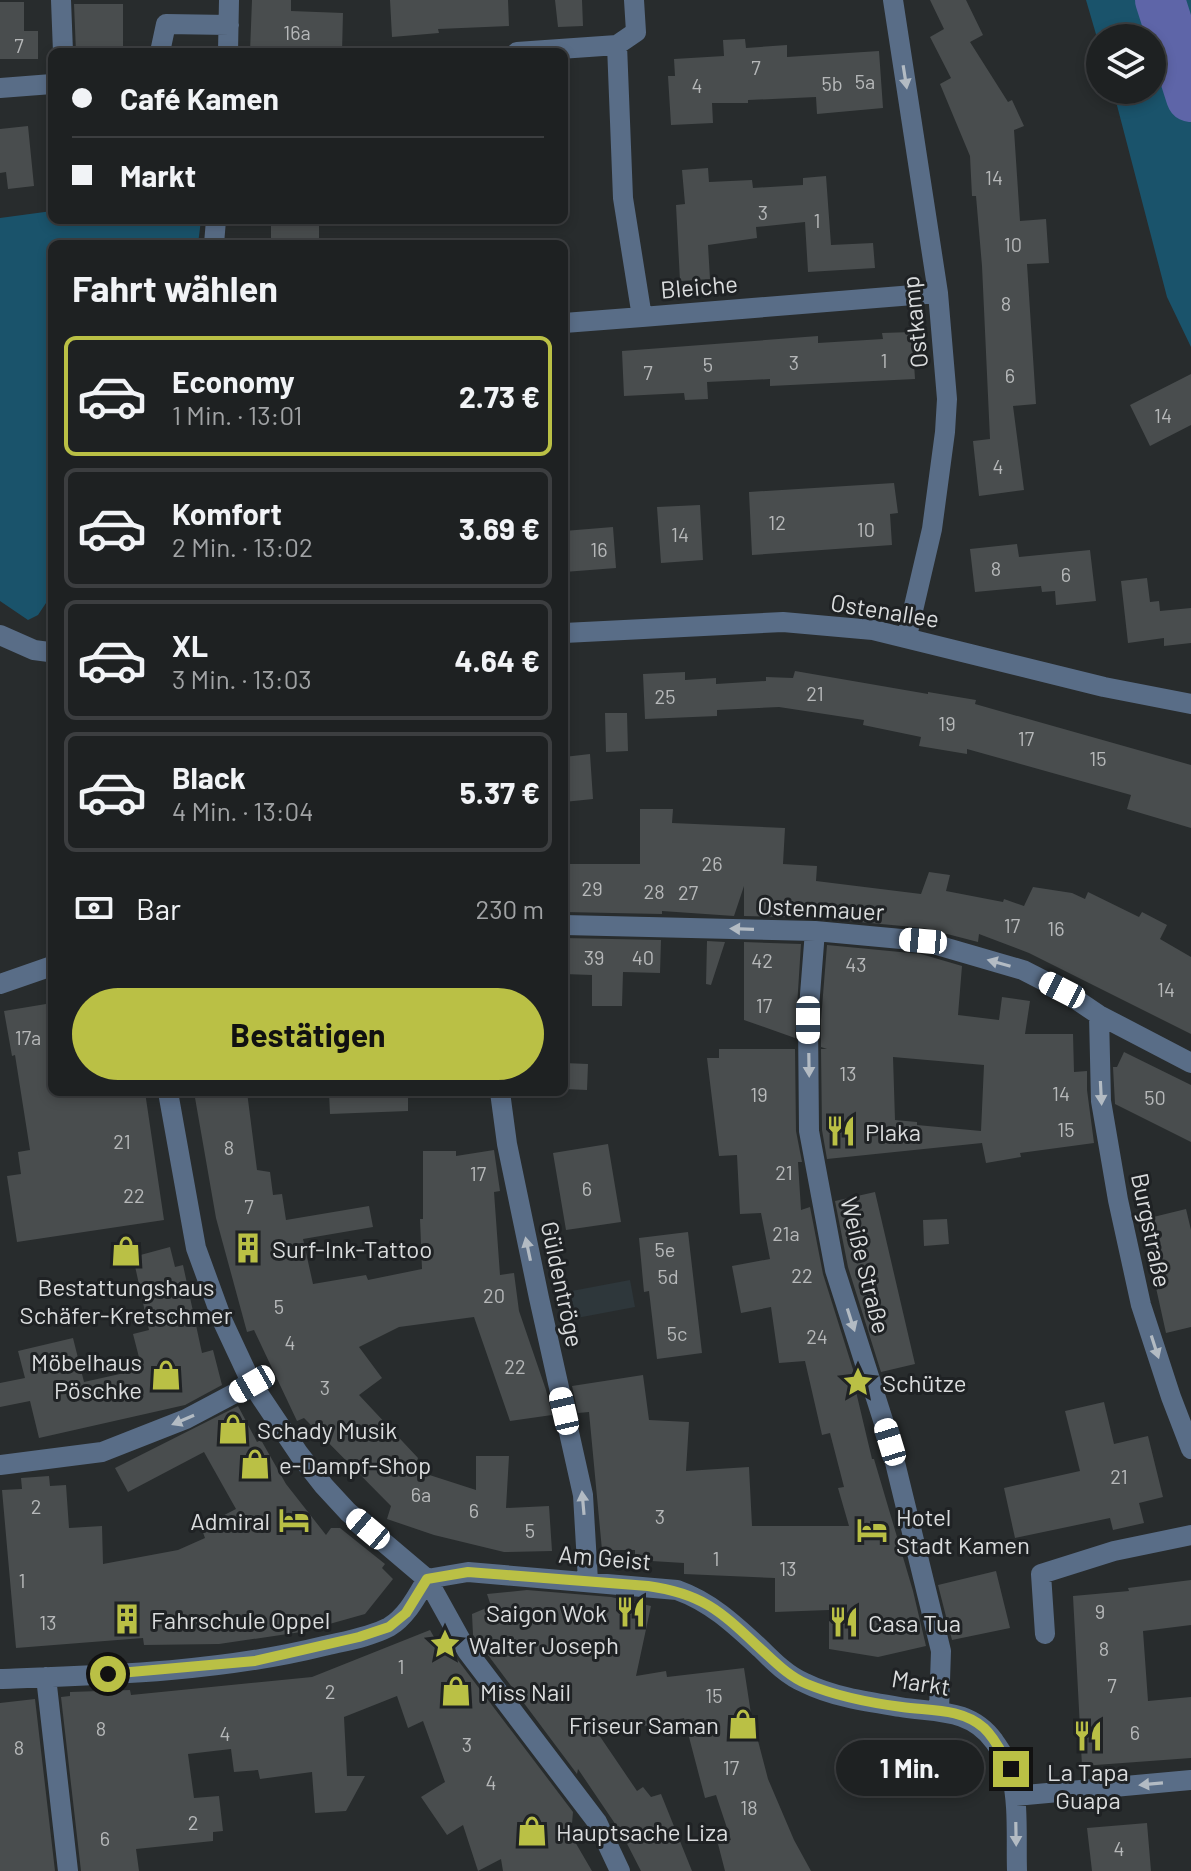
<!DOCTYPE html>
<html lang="de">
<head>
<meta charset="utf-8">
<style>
	body { margin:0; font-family:Barlow,sans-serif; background:#2b2e2f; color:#f1f3f6; height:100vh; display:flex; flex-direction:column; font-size:30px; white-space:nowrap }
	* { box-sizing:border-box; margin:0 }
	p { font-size:26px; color:#a1a3a5 }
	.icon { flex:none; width:44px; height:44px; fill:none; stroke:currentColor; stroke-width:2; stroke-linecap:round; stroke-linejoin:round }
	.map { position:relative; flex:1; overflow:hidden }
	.drawer { position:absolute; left:48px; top:240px; width:520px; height:856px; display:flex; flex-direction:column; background:#1e2122; border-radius:12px; box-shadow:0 4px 12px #0003,0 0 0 2px #3c3e40 }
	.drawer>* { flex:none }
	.guide { position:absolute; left:48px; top:48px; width:520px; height:176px; border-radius:12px; box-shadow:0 4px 12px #0003,0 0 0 2px #3c3e40; display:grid; align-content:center; height:176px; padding:0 24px; background:#1e2122 }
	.fabs { position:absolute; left:1086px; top:24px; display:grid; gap:16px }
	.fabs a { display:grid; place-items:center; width:80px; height:80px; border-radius:50%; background:#1e2122; box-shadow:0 4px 12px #0003,0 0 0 2px #3c3e40; font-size:40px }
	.end { position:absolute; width:36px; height:36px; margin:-18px; border:10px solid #bac045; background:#111; box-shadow:0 0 0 4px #111 }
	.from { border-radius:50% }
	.bubble { position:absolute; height:56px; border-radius:28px; background:#1e2122; box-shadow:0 4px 12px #0003,0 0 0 2px #3c3e40; font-size:26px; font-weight:700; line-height:56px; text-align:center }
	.car { position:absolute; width:24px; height:48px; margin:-24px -12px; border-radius:10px; box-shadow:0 0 6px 2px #0007; background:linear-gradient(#fff 24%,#345 0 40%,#fff 0 76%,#345 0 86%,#fff 0) }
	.guide b { display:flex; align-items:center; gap:28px; height:76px; font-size:30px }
	.guide b+b { border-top:2px solid #3c3e40 }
	.guide i { width:20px; height:20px; background:#f1f3f6 }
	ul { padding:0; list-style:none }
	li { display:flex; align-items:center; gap:24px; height:120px; margin:0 16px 12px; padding:0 8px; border:4px solid #3c3e40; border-radius:12px }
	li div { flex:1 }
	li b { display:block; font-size:30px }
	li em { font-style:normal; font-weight:700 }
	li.active { border-color:#bac045 }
	li>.icon { width:72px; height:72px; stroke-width:1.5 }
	h2 { padding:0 24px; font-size:36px; line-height:96px }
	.pay { display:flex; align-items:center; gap:20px; height:88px; padding:0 24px; font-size:30px }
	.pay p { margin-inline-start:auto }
	.cta { display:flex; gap:16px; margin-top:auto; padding:16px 24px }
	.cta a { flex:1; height:92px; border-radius:48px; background:#bac045; color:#111; font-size:32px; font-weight:700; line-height:92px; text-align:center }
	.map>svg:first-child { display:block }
	.built { fill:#2e373b }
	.green { fill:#1a536b }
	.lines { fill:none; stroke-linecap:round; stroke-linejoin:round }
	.river { stroke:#5e65a8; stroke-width:50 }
	.building { fill:#494d4e; fill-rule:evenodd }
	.minor { stroke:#596d87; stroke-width:20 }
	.oneway { fill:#b3bbc3 }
	.route { stroke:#bac045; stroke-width:10 }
	.labels { text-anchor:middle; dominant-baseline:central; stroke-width:6; stroke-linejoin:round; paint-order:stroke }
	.number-label { font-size:20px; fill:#b6b8b9 }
	.street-label { font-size:24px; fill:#dadcdd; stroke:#1f2224 }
	.poi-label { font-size:24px; fill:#dadcdd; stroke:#1f2224; text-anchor:start }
</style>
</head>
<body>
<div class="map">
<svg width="1191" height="1871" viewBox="0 0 1191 1871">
	<rect width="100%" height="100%" fill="#282c2d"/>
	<path class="built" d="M630,1280L635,1307L566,1320L561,1293Z"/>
	<path class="green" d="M1086,0H1191V347L1167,297L1113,90H1152V38H1100V48Z
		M52,211V220H201L198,244H52V594L38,615L28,620L0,601V218Z"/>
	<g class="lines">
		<path class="river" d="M1160,0L1191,97"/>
	</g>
	<path class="building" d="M252,0H291V11L343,13L342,52H250Z
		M390,0H508L509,26L438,29L439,33L392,37Z
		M555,0H582L583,26L558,27Z
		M930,0H966L983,35L970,42L1008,102L1012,100L1024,126L1014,130L1020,221L1046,219L1049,263L1027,264L1036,404L1013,406L1024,490L979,496L973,441L990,439L982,266L976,196H972L970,156L940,84L951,78L930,37L944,29Z
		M0,2H24V31H38V59H0Z
		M74,4H123V52H76Z
		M745,39L746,48L787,45V57L879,51L883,108L817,114L816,97L748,100V103H712L713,123L671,125L668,76H675L674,59L724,56L723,40Z
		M28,126L34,186L8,189L6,172L0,173V129Z
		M708,168L709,182L752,180L753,188L803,185V178L826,176L831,245L873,243L875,268L808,272L805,222L756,227L757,238L708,245L710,279L680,281L676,205L685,204L682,170Z
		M271,220H319V244H271Z
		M912,332L915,379L770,386V379L707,382L708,399L685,400L684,393L624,396L622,351L818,336V343L883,339L882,333Z
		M1191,374V425L1150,446L1130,405Z
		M894,483L898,513L890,514L892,545L752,555L749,492Z
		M700,505L703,560L661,563L657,507Z
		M613,527L616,568L564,572V531Z
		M1017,544L1019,557L1090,550L1096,601L1056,605L1055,591L1042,592L1041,586L975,592L970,549Z
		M1147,578L1150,602L1159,601L1160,611L1191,608V643L1164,646V638L1128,643L1121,581Z
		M795,671L928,694V692L976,700L975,704L1191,765V828L1127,809L1131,795L967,749V754L919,746L921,737L863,725L864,720L779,707L717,710V716L645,719L643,674L685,672V680L716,678V684L766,681V677L793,678Z
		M605,713H627L628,751L606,752Z
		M590,754L593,799L564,802V757Z
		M640,809H673L672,823L785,828L783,864L817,866L816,881L921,894L929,872L950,875L946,891L1003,902L1004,899L1024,906L1033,887L1072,893L1085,899L1088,892L1139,917L1142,912L1167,925L1160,939L1191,957V1034L1029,953L979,934L978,942L924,928L816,918L744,916V886L734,916L662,911V914L564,912V864H640Z
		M564,938L661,940L660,973L623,972L622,1006H592V975L564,974Z
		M707,941L725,942L711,985L706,984Z
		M744,942L801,944L795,1038L744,1020Z
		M827,945L921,954L962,966L958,1015L999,1020L1002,997L1030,1001L1025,1034H1073L1074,1072L1087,1071V1090L1094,1143L1020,1153L1021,1157L986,1163L982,1143L827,1159L822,1130L821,1049H827L821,1047V1020ZM893,1057L984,1065L981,1131L917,1125V1122L895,1120Z
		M52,1003V1092H145L164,1220L17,1242L7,1176L21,1174L18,1152L30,1150L15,1055L12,1056L4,1011Z
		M719,1049H795L796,1131L802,1162H798L801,1210L810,1207L823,1274L856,1379H853L872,1459H874L913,1591L926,1646L878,1657L829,1649V1610L775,1612V1578L684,1574V1563L635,1560V1550H602L589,1412L578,1413L572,1386L643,1375L649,1420L689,1422L686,1471L749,1467L752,1526H849L838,1488L844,1487L830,1433L822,1435L805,1361L779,1363L771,1307L741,1313L732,1266L770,1259L761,1213L740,1214L737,1155L719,1156L707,1058H719Z
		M1124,1052L1191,1085V1142L1115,1104L1113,1067H1117Z
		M564,1063L588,1064L587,1090L564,1089Z
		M194,1092H247L257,1170L270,1172L273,1195L282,1194L286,1220L369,1206L373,1227L303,1239L313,1284L366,1275L368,1280L422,1269L420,1219H423V1151H456V1156L494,1150L500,1191L494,1192L500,1275L514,1273L519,1311L546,1390L552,1415L510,1421L474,1317L399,1327L359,1347L382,1378L359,1395L418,1458L414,1470L476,1490V1456H509L506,1508L549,1506L552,1551L504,1552L434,1535L387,1519L391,1506L304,1418L297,1421L254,1330L247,1332L216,1218Z
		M329,1092H408V1111L330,1114Z
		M608,1144L621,1222L566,1230L553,1153Z
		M875,1192L915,1364L881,1372L848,1267L835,1201Z
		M1186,1209L1191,1230V1327L1166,1333L1141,1220Z
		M947,1219L949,1244L924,1246L923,1220Z
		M688,1232L702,1353L657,1359L649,1291L644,1292L639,1238Z
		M170,1247L175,1267L183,1265L202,1353L213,1350L222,1385L185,1405L39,1438L30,1401L0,1407V1383L25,1378L18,1351L73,1338L84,1382L142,1369L133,1334L149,1330L133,1257Z
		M1104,1402L1114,1444L1148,1436L1163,1497L1139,1503L1144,1523L1113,1530L1110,1518L1015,1538L1004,1488L1080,1471L1065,1411Z
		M238,1406L257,1442L261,1440L286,1484L326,1535L331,1528H340L385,1564L382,1568L393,1579L365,1614L301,1632L219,1644L144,1645L143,1638L16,1648L2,1490L22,1489L21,1478L49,1476L50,1486L66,1485L69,1528L102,1526L103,1564L178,1550L205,1538L201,1527L236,1509L204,1452L128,1492L115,1468Z
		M996,1571L1010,1628L952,1640L938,1585Z
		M1191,1580V1625L1143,1631L1148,1701L1191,1697V1758L1082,1766L1073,1596L1129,1591L1128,1588Z
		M527,1590L611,1597L651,1606L636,1676L666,1671L667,1677L744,1668L751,1714L768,1779L794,1840L811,1871H725L718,1844L731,1840L716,1795L705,1798L684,1718L599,1735L637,1791L643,1787L651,1797L661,1794L692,1871H641L622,1834L578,1769L577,1774L473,1635L472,1614L491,1606L487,1594Z
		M430,1630L434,1637H444L457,1659L573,1812L571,1835L592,1871H503L501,1859L478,1871L463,1825L447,1835L421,1797L445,1782L423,1721L408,1728L397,1696L344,1717L347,1776H365L346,1811L315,1813L312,1772L260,1779L258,1770L234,1772L231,1749L188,1754L194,1798L219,1796L223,1831L213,1832V1841L136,1849L139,1871H81L61,1697L70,1696V1692L130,1690L131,1695L312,1677Z
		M35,1699L55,1871H0V1703Z
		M1147,1823L1151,1871H1092L1087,1828Z"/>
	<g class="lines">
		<path class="minor" d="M61,0L63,52
			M893,0L938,293L947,399L945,432L932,529L907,636
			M617,45L623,198L642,317L938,293
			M160,52L166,24L229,25
			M228,52L229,0
			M517,52L617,45L636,32L634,0
			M0,88L52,84
			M214,244L216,220
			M564,323L642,317
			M564,633L783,622L873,630L1104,687L1191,704
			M0,635L34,650L49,652
			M564,925L815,931L923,941L1023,970L1062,990L1099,1015L1191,1063
			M815,931L808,1020L809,1131L835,1270L890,1442L941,1651L939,1710
			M0,984L52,966
			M1099,1015L1101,1101L1118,1200L1141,1305L1171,1397L1191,1449
			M168,1092L196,1248L223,1322L252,1384L299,1454L324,1486L348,1512L427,1579L467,1651L597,1822L620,1871
			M500,1092L507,1144L539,1298L583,1495L588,1581
			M0,1465L102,1452L186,1419L252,1384
			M427,1579L468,1572L677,1590C711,1602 735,1625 761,1649C774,1662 788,1676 805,1683C833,1697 869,1702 900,1707C936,1713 970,1708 994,1741C1000,1750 1009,1762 1011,1773C1019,1804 1016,1839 1017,1871
			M1045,1634L1041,1574L1114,1551L1191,1535
			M46,1677L68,1871
			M0,1679C108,1675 219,1672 324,1646C345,1641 370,1637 389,1627C407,1616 417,1596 427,1579
			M1015,1796L1191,1780"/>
	</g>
	<defs><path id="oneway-solid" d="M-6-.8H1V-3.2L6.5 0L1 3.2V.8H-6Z" transform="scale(2)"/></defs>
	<g class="oneway">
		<use href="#oneway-solid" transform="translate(905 77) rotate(81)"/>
		<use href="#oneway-solid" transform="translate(742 929) rotate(-178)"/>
		<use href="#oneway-solid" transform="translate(999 963) rotate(-164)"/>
		<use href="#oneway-solid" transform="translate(809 1065) rotate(89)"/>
		<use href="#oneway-solid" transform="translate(1101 1093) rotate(87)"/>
		<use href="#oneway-solid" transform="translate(528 1249) rotate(-102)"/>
		<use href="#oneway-solid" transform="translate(851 1320) rotate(72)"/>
		<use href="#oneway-solid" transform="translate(1155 1347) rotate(72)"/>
		<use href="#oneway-solid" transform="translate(183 1420) rotate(157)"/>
		<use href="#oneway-solid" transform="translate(583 1503) rotate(-95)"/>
		<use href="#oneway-solid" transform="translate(1151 1784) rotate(175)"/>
		<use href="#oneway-solid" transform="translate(1016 1834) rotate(89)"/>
	</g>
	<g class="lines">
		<path class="route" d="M108,1674L255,1661L359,1637L389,1627L406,1613L427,1579L468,1572L648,1586C705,1594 722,1613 763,1651C776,1663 790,1677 807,1684C836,1696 871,1703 902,1707C930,1711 961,1708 984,1728C996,1739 1003,1756 1011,1769"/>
	</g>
	<defs>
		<g id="restaurant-bare" transform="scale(2.4)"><path d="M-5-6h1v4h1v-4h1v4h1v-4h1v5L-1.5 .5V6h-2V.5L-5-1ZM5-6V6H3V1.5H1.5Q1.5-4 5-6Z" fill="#bac045" stroke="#1f2224" stroke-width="2.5" paint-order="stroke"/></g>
		<g id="building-bare" transform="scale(2.4)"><path d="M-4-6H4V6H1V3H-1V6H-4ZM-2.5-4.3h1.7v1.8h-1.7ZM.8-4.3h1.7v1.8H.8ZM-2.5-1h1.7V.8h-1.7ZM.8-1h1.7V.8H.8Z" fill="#bac045" stroke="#1f2224" stroke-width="2.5" paint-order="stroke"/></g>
		<g id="shop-bare" transform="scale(2.4)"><path d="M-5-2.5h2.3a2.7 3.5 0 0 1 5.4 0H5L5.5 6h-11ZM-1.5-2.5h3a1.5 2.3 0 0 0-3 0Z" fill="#bac045" stroke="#1f2224" stroke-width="2.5" paint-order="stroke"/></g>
		<g id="sight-bare" transform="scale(2.4)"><path d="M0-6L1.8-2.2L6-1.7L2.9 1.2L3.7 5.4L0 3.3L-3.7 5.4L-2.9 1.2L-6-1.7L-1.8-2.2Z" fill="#bac045" stroke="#1f2224" stroke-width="2.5" paint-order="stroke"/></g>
		<g id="hotel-bare" transform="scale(2.4)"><path d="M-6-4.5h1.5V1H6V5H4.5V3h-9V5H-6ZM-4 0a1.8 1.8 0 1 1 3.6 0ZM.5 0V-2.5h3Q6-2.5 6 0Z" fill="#bac045" stroke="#1f2224" stroke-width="2.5" paint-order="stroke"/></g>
	</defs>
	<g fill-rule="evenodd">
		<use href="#restaurant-bare" x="841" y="1131"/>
		<use href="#building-bare" x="248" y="1248"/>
		<use href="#shop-bare" x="126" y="1251"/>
		<use href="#shop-bare" x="166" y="1375"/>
		<use href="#sight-bare" x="858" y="1382"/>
		<use href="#shop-bare" x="233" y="1429"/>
		<use href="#shop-bare" x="255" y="1464"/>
		<use href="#hotel-bare" x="294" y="1520"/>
		<use href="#hotel-bare" x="872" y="1530"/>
		<use href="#restaurant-bare" x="631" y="1612"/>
		<use href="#building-bare" x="127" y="1619"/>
		<use href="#restaurant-bare" x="844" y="1622"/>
		<use href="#sight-bare" x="445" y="1644"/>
		<use href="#shop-bare" x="456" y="1691"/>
		<use href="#shop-bare" x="743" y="1724"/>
		<use href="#restaurant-bare" x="1088" y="1736"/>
		<use href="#shop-bare" x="532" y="1831"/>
	</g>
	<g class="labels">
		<g class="number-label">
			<text x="297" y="32">16a</text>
			<text x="19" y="45">7</text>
			<text x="756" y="67">7</text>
			<text x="865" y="81">5a</text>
			<text x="832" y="83">5b</text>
			<text x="697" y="85">4</text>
			<text x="994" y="177">14</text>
			<text x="763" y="212">3</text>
			<text x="817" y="220">1</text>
			<text x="1013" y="244">10</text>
			<text x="1006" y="303">8</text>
			<text x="884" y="360">1</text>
			<text x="794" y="362">3</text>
			<text x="708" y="364">5</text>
			<text x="648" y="372">7</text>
			<text x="1010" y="375">6</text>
			<text x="1163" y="415">14</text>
			<text x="998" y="466">4</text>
			<text x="777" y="522">12</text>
			<text x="866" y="529">10</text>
			<text x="680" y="534">14</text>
			<text x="599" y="549">16</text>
			<text x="996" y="568">8</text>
			<text x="1066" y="574">6</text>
			<text x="815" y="693">21</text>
			<text x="665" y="696">25</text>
			<text x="947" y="723">19</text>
			<text x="1026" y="738">17</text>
			<text x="1098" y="758">15</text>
			<text x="712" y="863">26</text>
			<text x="592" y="888">29</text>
			<text x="654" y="891">28</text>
			<text x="688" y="892">27</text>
			<text x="1012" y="925">17</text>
			<text x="1056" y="928">16</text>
			<text x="594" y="957">39</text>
			<text x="643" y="957">40</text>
			<text x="762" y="960">42</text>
			<text x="856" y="964">43</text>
			<text x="1166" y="989">14</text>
			<text x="764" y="1005">17</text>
			<text x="28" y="1037">17a</text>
			<text x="848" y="1073">13</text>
			<text x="1061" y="1093">14</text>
			<text x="759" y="1094">19</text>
			<text x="1155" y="1097">50</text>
			<text x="1066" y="1129">15</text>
			<text x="122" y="1141">21</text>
			<text x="229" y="1147">8</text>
			<text x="784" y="1172">21</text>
			<text x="478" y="1173">17</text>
			<text x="587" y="1188">6</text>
			<text x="134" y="1195">22</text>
			<text x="249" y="1206">7</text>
			<text x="786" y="1233">21a</text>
			<text x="665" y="1249">5e</text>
			<text x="802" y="1275">22</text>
			<text x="668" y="1276">5d</text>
			<text x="494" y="1295">20</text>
			<text x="279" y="1306">5</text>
			<text x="677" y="1333">5c</text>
			<text x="817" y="1336">24</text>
			<text x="290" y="1342">4</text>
			<text x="515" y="1366">22</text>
			<text x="325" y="1387">3</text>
			<text x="1119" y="1476">21</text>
			<text x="421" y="1494">6a</text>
			<text x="36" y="1506">2</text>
			<text x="474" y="1510">6</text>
			<text x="660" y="1516">3</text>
			<text x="530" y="1530">5</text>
			<text x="716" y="1558">1</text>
			<text x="788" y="1568">13</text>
			<text x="22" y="1580">1</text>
			<text x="1100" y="1611">9</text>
			<text x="48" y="1622">13</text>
			<text x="1104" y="1648">8</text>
			<text x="401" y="1666">1</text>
			<text x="1112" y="1685">7</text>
			<text x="330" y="1691">2</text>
			<text x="714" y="1695">15</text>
			<text x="101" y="1728">8</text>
			<text x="1135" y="1732">6</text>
			<text x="225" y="1733">4</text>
			<text x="467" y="1744">3</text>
			<text x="19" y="1747">8</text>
			<text x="731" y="1767">17</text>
			<text x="491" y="1782">4</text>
			<text x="749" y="1807">18</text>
			<text x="193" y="1822">2</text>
			<text x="105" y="1838">6</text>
			<text x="1119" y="1848">4</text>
		</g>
		<g class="street-label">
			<text transform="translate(699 286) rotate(-5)">Bleiche</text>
			<text transform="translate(914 322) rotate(-96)">Ostkamp</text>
			<text transform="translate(885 610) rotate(9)">Ostenallee</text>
			<text transform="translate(821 908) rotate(3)">Ostenmauer</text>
			<text transform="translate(1152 1230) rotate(78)">Burgstraße</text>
			<text transform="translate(866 1265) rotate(76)">Weiße Straße</text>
			<text transform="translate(563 1284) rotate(78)">Güldentröge</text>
			<text transform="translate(605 1557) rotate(5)">Am Geist</text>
			<text transform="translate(921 1682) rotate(9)">Markt</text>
		</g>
		<g class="poi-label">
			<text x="865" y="1131">Plaka</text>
			<text x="272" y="1248">Surf-Ink-Tattoo</text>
			<text x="126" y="1286" text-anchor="middle">Bestattungshaus<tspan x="126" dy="28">Schäfer-Kretschmer</tspan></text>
			<text x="142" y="1361" text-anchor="end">Möbelhaus<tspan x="142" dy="28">Pöschke</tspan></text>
			<text x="882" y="1382">Schütze</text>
			<text x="257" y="1429">Schady Musik</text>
			<text x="279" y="1464">e-Dampf-Shop</text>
			<text x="896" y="1516">Hotel<tspan x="896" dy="28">Stadt Kamen</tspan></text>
			<text x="270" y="1520" text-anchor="end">Admiral</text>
			<text x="607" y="1612" text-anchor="end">Saigon Wok</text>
			<text x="151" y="1619">Fahrschule Oppel</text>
			<text x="868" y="1622">Casa Tua</text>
			<text x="469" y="1644">Walter Joseph</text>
			<text x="480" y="1691">Miss Nail</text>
			<text x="719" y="1724" text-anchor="end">Friseur Saman</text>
			<text x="1088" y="1771" text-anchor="middle">La Tapa<tspan x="1088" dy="28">Guapa</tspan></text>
			<text x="556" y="1831">Hauptsache Liza</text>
		</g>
	</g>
</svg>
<div class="fabs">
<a><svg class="icon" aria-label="layers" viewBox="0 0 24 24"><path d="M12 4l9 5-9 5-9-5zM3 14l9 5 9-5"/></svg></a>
</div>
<i class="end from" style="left:108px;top:1674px"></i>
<i class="end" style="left:1011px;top:1769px"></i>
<div class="bubble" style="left:836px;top:1740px;width:148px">1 Min.</div>
<i class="car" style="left:923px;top:941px;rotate:275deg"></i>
<i class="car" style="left:1062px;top:990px;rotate:297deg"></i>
<i class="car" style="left:808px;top:1020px;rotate:180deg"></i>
<i class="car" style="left:252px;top:1384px;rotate:240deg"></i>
<i class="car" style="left:564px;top:1411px;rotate:347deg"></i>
<i class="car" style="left:890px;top:1442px;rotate:343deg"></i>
<i class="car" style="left:368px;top:1529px;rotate:310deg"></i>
<div class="guide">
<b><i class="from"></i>Café Kamen</b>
<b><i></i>Markt</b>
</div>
<section class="drawer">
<h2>Fahrt wählen</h2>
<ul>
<li class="active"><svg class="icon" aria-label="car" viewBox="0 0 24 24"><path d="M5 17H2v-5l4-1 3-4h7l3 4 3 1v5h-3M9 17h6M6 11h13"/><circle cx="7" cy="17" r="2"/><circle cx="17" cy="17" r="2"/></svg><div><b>Economy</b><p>1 Min. · 13:01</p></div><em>2.73 €</em></li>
<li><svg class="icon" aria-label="car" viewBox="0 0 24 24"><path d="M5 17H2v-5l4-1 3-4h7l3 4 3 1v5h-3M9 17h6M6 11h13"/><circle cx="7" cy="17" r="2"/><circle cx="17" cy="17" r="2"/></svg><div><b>Komfort</b><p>2 Min. · 13:02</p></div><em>3.69 €</em></li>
<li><svg class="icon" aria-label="car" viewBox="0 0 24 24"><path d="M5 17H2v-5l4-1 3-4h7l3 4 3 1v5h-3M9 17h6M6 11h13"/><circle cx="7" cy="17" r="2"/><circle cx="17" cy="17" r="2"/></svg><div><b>XL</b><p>3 Min. · 13:03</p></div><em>4.64 €</em></li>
<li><svg class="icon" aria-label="car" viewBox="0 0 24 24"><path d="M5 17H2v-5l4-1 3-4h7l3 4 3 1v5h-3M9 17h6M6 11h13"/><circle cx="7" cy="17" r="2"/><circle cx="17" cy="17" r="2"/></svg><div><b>Black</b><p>4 Min. · 13:04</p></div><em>5.37 €</em></li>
</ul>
<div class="pay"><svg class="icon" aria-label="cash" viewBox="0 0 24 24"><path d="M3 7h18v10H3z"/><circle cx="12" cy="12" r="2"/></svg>Bar<p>230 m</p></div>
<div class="cta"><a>Bestätigen</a></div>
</section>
</div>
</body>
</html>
